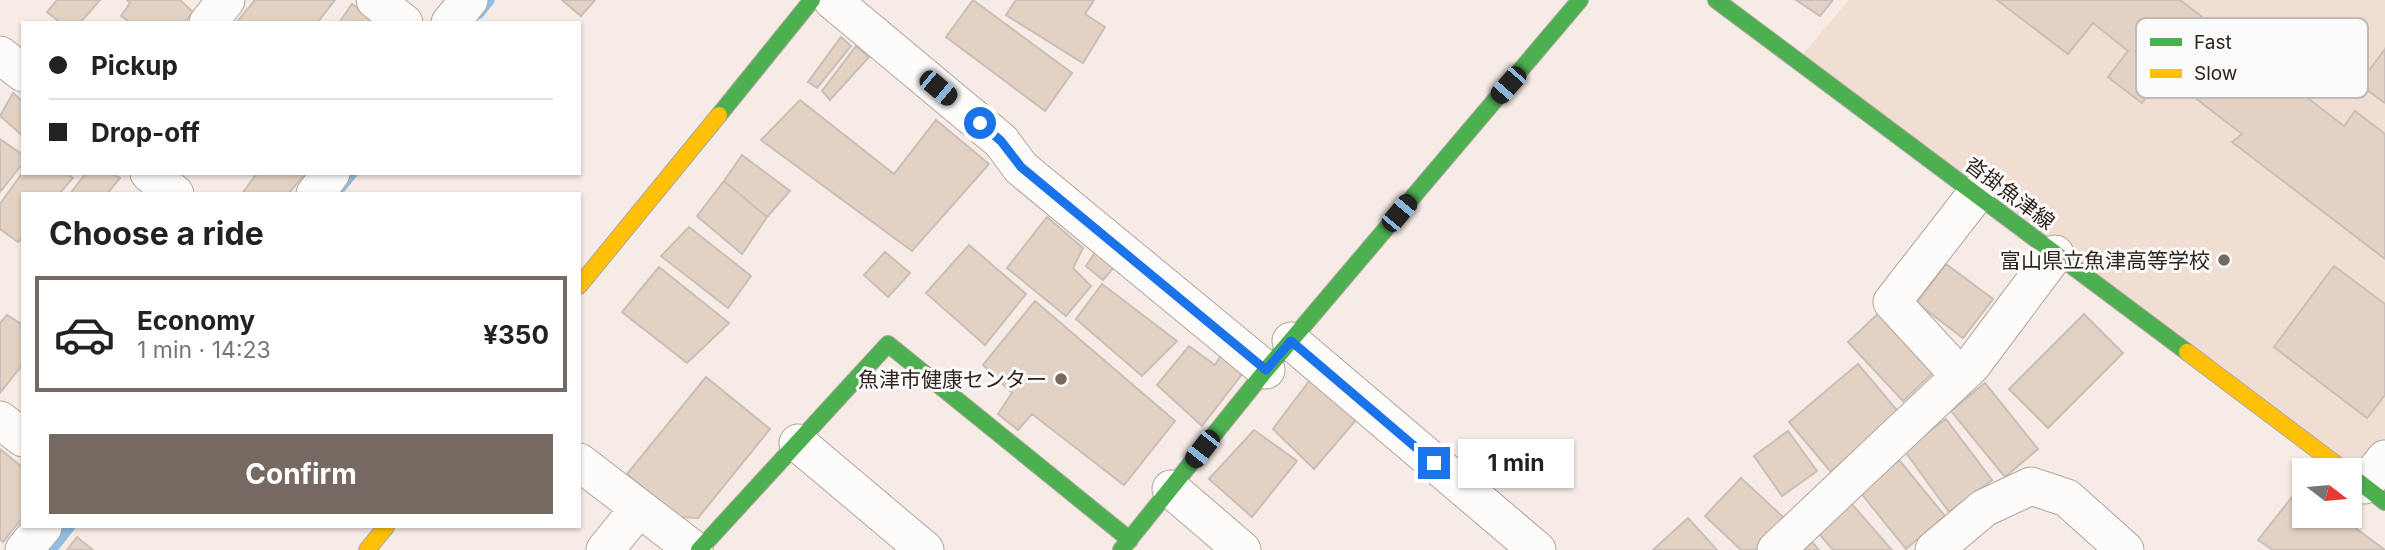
<!DOCTYPE html>
<html lang="en">
<head>
<meta charset="utf-8">
<style>
	body { margin:0; font-family:Inter,"Noto Sans JP",sans-serif; background:#f2f2f2; color:#222; height:100vh; display:flex; flex-direction:column; font-size:26px; white-space:nowrap }
	* { box-sizing:border-box; margin:0 }
	p { font-size:23px; color:#767676 }
	.icon { flex:none; width:38px; height:38px; fill:none; stroke:currentColor; stroke-width:2; stroke-linecap:round; stroke-linejoin:round }
	.map { position:relative; flex:1; overflow:hidden }
	.sheet { position:absolute; left:21px; top:192px; width:560px; height:336px; display:flex; flex-direction:column; background:#fff; border-radius:0px; box-shadow:0 2px 5px #0004 }
	.sheet>* { flex:none }
	.guide { position:absolute; left:21px; top:21px; width:560px; height:154px; border-radius:0px; box-shadow:0 2px 5px #0004; display:grid; align-content:center; height:154px; padding:0 28px; background:#fff }
	.needle { width:46px; rotate:106deg }
	.controls { position:absolute; left:2292px; top:458px; display:grid; gap:14px }
	.controls a { display:grid; place-items:center; width:70px; height:70px; border-radius:0px; background:#fff; box-shadow:0 2px 5px #0004; font-size:35px }
	.end { position:absolute; width:32px; height:32px; margin:-16px; border:9px solid #1a73e8; background:#fff; box-shadow:0 0 0 4px #fff }
	.from { border-radius:50% }
	.bubble { position:absolute; height:49px; border-radius:0px; background:#fff; box-shadow:0 2px 5px #0004; font-size:23px; font-weight:700; line-height:49px; text-align:center }
	.car { position:absolute; width:21px; height:42px; margin:-21px -10px; border-radius:9px; box-shadow:0 0 5px 2px #0007; background:linear-gradient(#222 24%,#8ab4d8 0 40%,#222 0 76%,#8ab4d8 0 86%,#222 0) }
	.guide b { display:flex; align-items:center; gap:24px; height:66px; font-size:26px }
	.guide b+b { border-top:2px solid #e0e0e0 }
	.guide i { width:18px; height:18px; background:#222 }
	ul { padding:0; list-style:none }
	li { display:flex; align-items:center; gap:21px; height:116px; margin:0 14px 10px; padding:0 14px; border:4px solid transparent; border-radius:0px }
	li div { flex:1 }
	li b { display:block; font-size:26px }
	li em { font-style:normal; font-weight:700 }
	li.on { border-color:#756962 }
	li>.icon { width:63px; height:63px; stroke-width:1.5 }
	h2 { padding:0 28px; font-size:32px; line-height:84px }
	.primary-button { display:flex; gap:14px; margin-top:auto; padding:14px 28px }
	.primary-button a { flex:1; height:80px; border-radius:0px; background:#756962; color:#fff; font-size:28px; font-weight:700; line-height:80px; text-align:center }
	.map>svg:first-child { display:block }
	.built { fill:#f0ded3 }
	.lines { fill:none; stroke-linecap:round; stroke-linejoin:round }
	.stream { stroke:#90bee1; stroke-width:10 }
	.building { fill:#e3d2c3; stroke:#c9bfb8; stroke-width:2 }
	.street-casing { stroke:#b0a59f; stroke-width:39 }
	.fast-casing { stroke:#b0a59f; stroke-width:18 }
	.slow-casing { stroke:#b0a59f; stroke-width:18 }
	.street { stroke:#fefcfb; stroke-width:37 }
	.fast { stroke:#4caf50; stroke-width:16 }
	.slow { stroke:#ffc107; stroke-width:16 }
	.route { stroke:#1a73e8; stroke-width:9 }
	.poi-dot { fill:#756962; stroke:#fbfbfb; stroke-width:2.5 }
	.labels { text-anchor:middle; dominant-baseline:central; stroke-width:6; stroke-linejoin:round; paint-order:stroke }
	.street-label { font-size:21px; fill:#2f231b; stroke:#fbfbfb }
	.poi-label { font-size:21px; fill:#2f231b; stroke:#fbfbfb; text-anchor:end }
	.key { fill:#fbfbfb; stroke:#bebab8; stroke-width:2 }
	.key-label { font-size:19px; fill:#2f231b }
</style>
</head>
<body>
<div class="map">
<svg width="2385" height="550" viewBox="0 0 2385 550">
	<rect width="100%" height="100%" fill="#f6ebe5"/>
	<path class="built" d="M1849,0H2385V502L1797,61Z"/>
	<g class="lines">
		<path class="stream" d="M479,14L490,0
			M341,188L353,173
			M52,550L70,527"/>
	</g>
	<path class="building" d="M57,0H100L80,23H61L47,12Z
		M127,0H180L193,12L184,23H131L121,16L130,3Z
		M255,0H335L317,23H236Z
		M562,0H595L581,16Z
		M973,0L1072,73L1045,111L946,37Z
		M1016,0H1094L1085,14L1105,27L1083,63L1006,15Z
		M1796,0H1833L1820,16Z
		M1997,0H2180L2344,126L2355,111L2385,134V259L2232,142L2242,134L2164,74L2142,103L2108,77L2128,51L2093,23L2068,54Z
		M352,4L378,23H339Z
		M841,37L851,46L817,88L808,82Z
		M856,46L869,57L830,100L822,91Z
		M2385,49V103L2359,84Z
		M13,93L23,102V136L0,116Z
		M800,100L894,174L936,120L989,164L912,251L761,140Z
		M0,139L23,155V163L0,192Z
		M742,155L790,191L767,217L724,181Z
		M23,172L66,173L73,178L59,194H23V237L18,242L0,229V204Z
		M86,173H111L120,178L107,194H70Z
		M306,173L288,194H242L257,173Z
		M724,181L767,217L742,254L697,216Z
		M1047,217L1083,248L1073,268L1091,286L1066,316L1007,268Z
		M689,227L751,276L728,308L661,256Z
		M969,245L1026,294L985,345L926,293Z
		M1098,248L1116,265L1103,280L1086,266Z
		M885,252L910,273L888,297L864,275Z
		M1946,264L1993,299L1963,338L1917,303Z
		M2334,266L2385,304V395L2367,418L2274,347Z
		M659,267L729,323L687,363L622,312Z
		M1102,284L1177,341L1142,376L1076,319Z
		M1035,301L1175,421L1124,485L1032,414L1018,430L998,414L1012,393L983,365Z
		M1883,309L1938,368L1903,401L1848,342Z
		M2084,314L2123,353L2048,428L2009,389Z
		M7,315L23,325V364L0,393V323Z
		M1189,346L1215,365L1223,352L1246,369L1202,426L1157,385Z
		M1858,364L1900,414L1831,472L1789,422Z
		M706,377L770,429L698,518L679,517L627,474Z
		M1310,380L1356,420L1314,469L1273,429Z
		M1985,383L2038,449L2005,477L1951,411Z
		M1946,419L1992,480L1949,512L1904,450Z
		M1254,430L1297,461L1252,517L1209,479Z
		M1788,431L1817,471L1782,496L1754,456Z
		M0,449L23,468V517L3,542L0,539Z
		M1899,460L1945,516L1906,549L1860,492Z
		M1741,478L1785,519L1756,550H1741L1705,516Z
		M2300,487L2305,491V516H2339L2385,550H2273L2258,540Z
		M1849,501L1892,550H1833L1816,530Z
		M1688,518L1717,550H1653Z
		M77,537L93,550H67Z
		M1812,542L1819,550H1803Z"/>
	<g class="lines">
		<g class="street-casing">
			<path id="street" d="M375,0L404,23
				M832,0L1001,141L1021,168L1266,370
				M208,23L226,0
				M450,23L469,0
				M0,55L23,73
				M149,173L175,194
				M315,194L331,173
				M1291,341L1537,550
				M1960,376L1892,302L1976,194
				M0,420L23,438
				M798,443L925,550
				M579,462L694,550
				M2364,485L2385,459
				M1171,489L1242,550
				M24,550L43,527
				M605,550L639,508
				M1776,550L1972,365L2055,254
				M1934,550L1984,508L2031,486L2067,498L2125,550"/>
		</g>
		<g class="fast-casing">
			<path id="fast" d="M1716,0L2187,352
				M719,115L812,0
				M2350,475L2385,502
				M699,550L888,344L1130,540
				M1121,550L1266,370L1580,0"/>
		</g>
		<g class="slow-casing">
			<path id="slow" d="M579,286L719,115
				M2187,352L2345,471
				M367,550L386,527"/>
		</g>
		<use href="#street" class="street"/>
		<use href="#fast" class="fast"/>
		<use href="#slow" class="slow"/>
	</g>
	<g class="lines">
		<path class="route" d="M980,123L1001,141L1021,167L1266,370L1291,341L1434,463"/>
	</g>
	<g class="poi-dot">
		<circle cx="2224" cy="260" r="7"/>
		<circle cx="1061" cy="379" r="7"/>
	</g>
	<g class="labels">
		<g class="street-label">
			<text transform="translate(2010 193) rotate(37)">沓掛魚津線</text>
		</g>
		<g class="poi-label">
			<text x="2210" y="260">富山県立魚津高等学校</text>
			<text x="1047" y="379">魚津市健康センター</text>
		</g>
	</g>
	<rect x="2136" y="18" width="232" height="80" rx="10" class="key"/>
	<rect x="2150" y="38" width="32" height="8" fill="#4caf50"/>
	<rect x="2150" y="69" width="32" height="9" fill="#ffc107"/>
	<g class="key-label">
		<text x="2194" y="49">Fast</text>
		<text x="2194" y="80">Slow</text>
	</g>
</svg>
<div class="controls">
<a><svg class="needle" viewBox="-14 -14 28 28"><path d="M0-13l5 13h-10z" fill="#e53935"/><path d="M0 13l5-13h-10z" fill="#767676"/></svg></a>
</div>
<i class="end from" style="left:980px;top:123px"></i>
<i class="end" style="left:1434px;top:463px"></i>
<div class="bubble" style="left:1458px;top:439px;width:116px">1 min</div>
<i class="car" style="left:1508px;top:85px;rotate:221deg"></i>
<i class="car" style="left:938px;top:88px;rotate:130deg"></i>
<i class="car" style="left:1399px;top:213px;rotate:40deg"></i>
<i class="car" style="left:1202px;top:449px;rotate:218deg"></i>
<div class="guide">
<b><i class="from"></i>Pickup</b>
<b><i></i>Drop-off</b>
</div>
<section class="sheet">
<h2>Choose a ride</h2>
<ul>
<li class="on"><svg class="icon" aria-label="car" viewBox="0 0 24 24"><path d="M5 17H2v-5l4-1 3-4h7l3 4 3 1v5h-3M9 17h6M6 11h13"/><circle cx="7" cy="17" r="2"/><circle cx="17" cy="17" r="2"/></svg><div><b>Economy</b><p>1 min · 14:23</p></div><em>¥350</em></li>
</ul>
<div class="primary-button"><a>Confirm</a></div>
</section>
</div>
</body>
</html>
